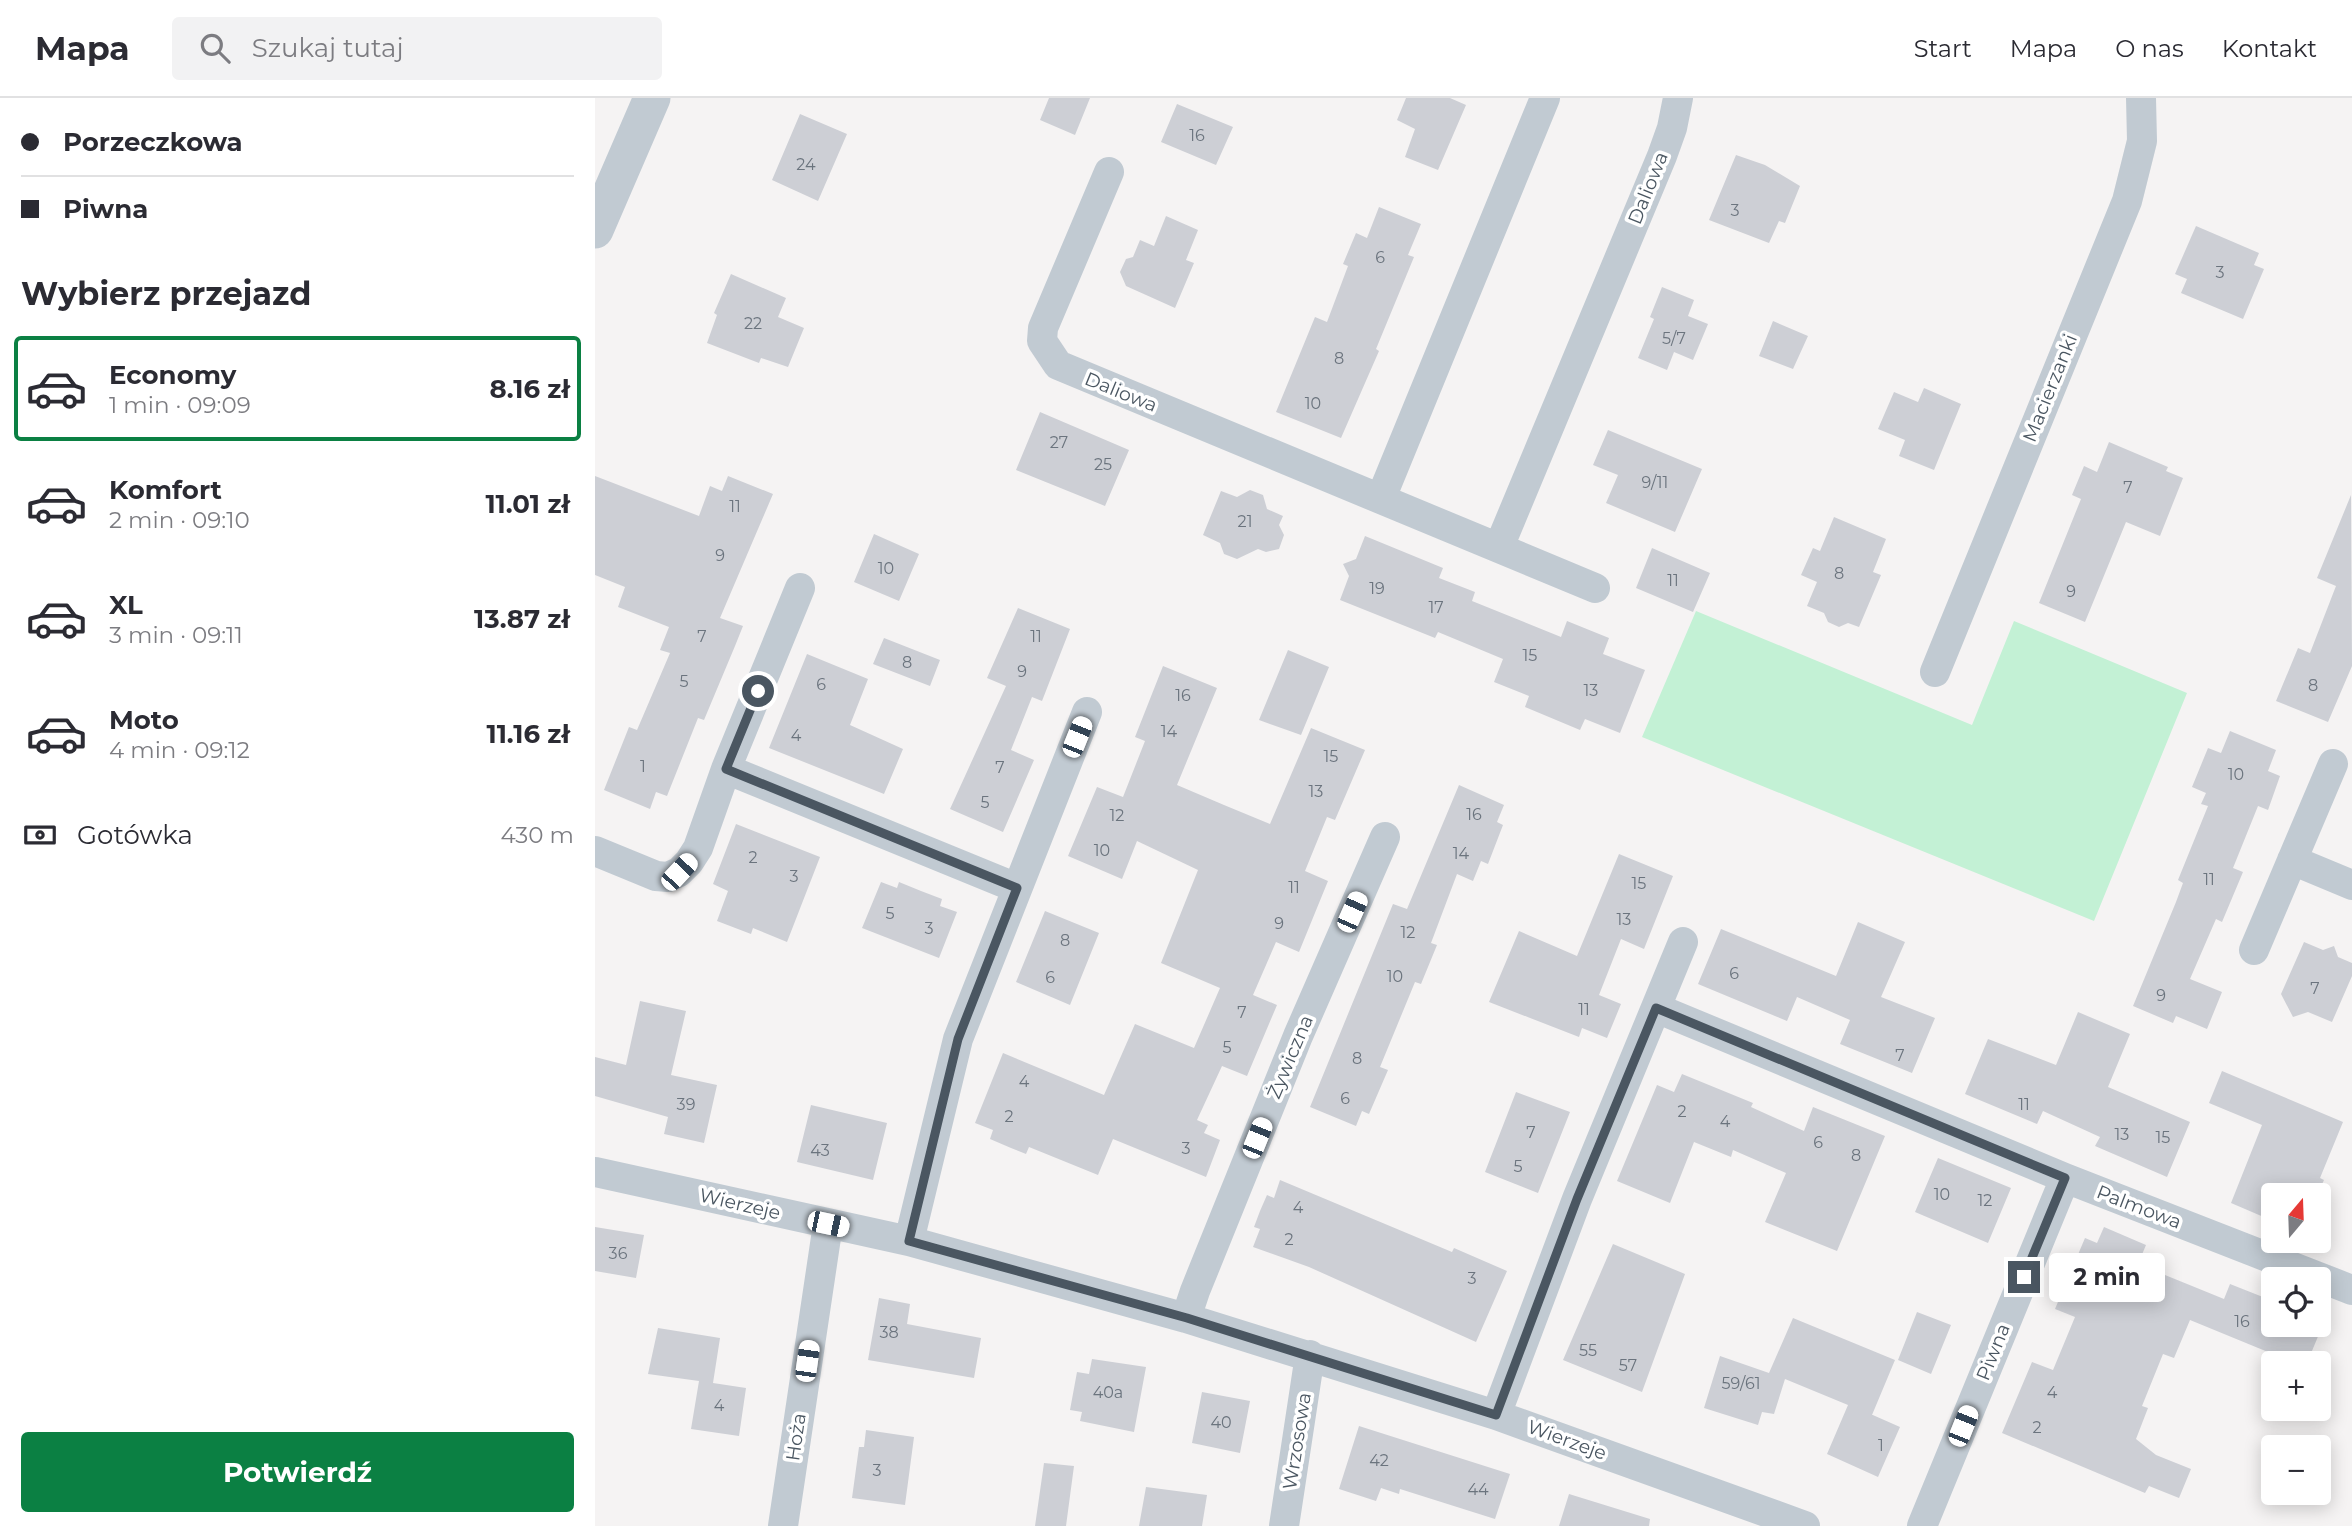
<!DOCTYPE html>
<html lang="pl">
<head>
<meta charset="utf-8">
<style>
	body { margin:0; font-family:Montserrat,sans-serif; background:#f2f2f3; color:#2b2b33; height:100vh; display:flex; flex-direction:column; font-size:26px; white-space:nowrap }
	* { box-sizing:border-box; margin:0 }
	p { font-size:23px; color:#7c7c81 }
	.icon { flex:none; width:38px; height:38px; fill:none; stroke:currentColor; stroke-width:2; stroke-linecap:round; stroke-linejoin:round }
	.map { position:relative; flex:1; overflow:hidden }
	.sheet { display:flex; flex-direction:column; background:#fff; width:595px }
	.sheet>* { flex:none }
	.hud { display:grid; align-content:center; height:154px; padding:0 21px; background:#fff }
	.needle { width:46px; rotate:19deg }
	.controls { position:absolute; left:1666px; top:1085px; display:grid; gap:14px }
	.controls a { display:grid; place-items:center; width:70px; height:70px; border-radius:7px; background:#fff; box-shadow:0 4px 18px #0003; font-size:35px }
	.end { position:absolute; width:32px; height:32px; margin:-16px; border:9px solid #4a5661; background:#fff; box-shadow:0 0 0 4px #fff }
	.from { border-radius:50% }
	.bubble { position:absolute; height:49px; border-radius:7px; background:#fff; box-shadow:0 4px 18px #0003; font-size:23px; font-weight:700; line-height:49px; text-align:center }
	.car { position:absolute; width:21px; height:42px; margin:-21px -10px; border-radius:9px; box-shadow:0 0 5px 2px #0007; background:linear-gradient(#fff 24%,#345 0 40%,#fff 0 76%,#345 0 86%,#fff 0) }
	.hud b { display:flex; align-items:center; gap:24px; height:66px; font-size:26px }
	.hud b+b { border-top:2px solid #e1e1e2 }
	.hud i { width:18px; height:18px; background:#2b2b33 }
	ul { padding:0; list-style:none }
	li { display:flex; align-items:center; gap:21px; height:105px; margin:0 14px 10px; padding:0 7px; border:4px solid transparent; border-radius:7px }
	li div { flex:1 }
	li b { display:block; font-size:26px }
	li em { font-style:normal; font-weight:700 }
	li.current { border-color:#0b8043 }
	li>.icon { width:63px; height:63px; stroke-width:1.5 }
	h2 { padding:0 21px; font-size:32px; line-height:84px }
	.pay { display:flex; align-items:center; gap:18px; height:77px; padding:0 21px; font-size:26px }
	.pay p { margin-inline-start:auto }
	.cta { display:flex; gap:14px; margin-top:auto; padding:14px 21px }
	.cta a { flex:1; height:80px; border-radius:7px; background:#0b8043; color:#fff; font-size:28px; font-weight:700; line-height:80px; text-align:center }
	header { display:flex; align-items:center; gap:42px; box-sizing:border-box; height:98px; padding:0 35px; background:#fff; border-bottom:2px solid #e1e1e2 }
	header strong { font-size:33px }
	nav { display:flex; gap:38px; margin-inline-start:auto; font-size:24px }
	.search { width:490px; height:63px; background:#f2f2f3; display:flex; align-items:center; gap:18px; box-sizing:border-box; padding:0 24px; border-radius:7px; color:#7c7c81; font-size:26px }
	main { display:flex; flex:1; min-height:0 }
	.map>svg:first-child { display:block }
	.green { fill:#c3f1d5 }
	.building { fill:#cdcfd5 }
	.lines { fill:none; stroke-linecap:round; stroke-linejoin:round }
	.minor { stroke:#c1cad2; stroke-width:30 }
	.tertiary { stroke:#c1cad2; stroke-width:37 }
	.route { stroke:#4a5661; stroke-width:9 }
	.labels { text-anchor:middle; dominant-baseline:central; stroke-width:7; stroke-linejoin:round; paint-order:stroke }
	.number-label { font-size:16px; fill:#6b747e }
	.street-label { font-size:19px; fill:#4a5661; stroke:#fff }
</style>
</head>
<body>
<header>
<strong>Mapa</strong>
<div class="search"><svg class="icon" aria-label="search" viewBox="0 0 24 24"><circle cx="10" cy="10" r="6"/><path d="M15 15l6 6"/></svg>Szukaj tutaj</div>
<nav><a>Start</a><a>Mapa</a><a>O nas</a><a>Kontakt</a></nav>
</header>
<main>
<section class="sheet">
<div class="hud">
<b><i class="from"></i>Porzeczkowa</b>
<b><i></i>Piwna</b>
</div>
<h2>Wybierz przejazd</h2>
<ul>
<li class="current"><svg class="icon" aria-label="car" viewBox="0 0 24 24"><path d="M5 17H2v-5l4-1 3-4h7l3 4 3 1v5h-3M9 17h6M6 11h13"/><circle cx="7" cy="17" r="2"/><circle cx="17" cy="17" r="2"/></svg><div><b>Economy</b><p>1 min · 09:09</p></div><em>8.16 zł</em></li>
<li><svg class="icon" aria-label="car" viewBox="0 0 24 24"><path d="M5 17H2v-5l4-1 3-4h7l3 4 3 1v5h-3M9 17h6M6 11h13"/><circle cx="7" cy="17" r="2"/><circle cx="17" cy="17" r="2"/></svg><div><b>Komfort</b><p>2 min · 09:10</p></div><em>11.01 zł</em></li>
<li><svg class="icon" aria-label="car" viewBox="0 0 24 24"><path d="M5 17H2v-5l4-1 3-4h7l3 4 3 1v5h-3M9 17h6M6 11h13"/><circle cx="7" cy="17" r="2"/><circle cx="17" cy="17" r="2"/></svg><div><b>XL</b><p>3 min · 09:11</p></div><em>13.87 zł</em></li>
<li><svg class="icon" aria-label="car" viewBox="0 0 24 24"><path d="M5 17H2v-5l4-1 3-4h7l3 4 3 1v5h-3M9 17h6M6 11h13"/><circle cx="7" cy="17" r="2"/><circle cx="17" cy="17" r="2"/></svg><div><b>Moto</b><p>4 min · 09:12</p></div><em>11.16 zł</em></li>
</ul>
<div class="pay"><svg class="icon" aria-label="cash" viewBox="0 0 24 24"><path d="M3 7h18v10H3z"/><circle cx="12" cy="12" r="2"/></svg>Gotówka<p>430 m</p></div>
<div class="cta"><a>Potwierdź</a></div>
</section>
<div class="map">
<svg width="1757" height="1428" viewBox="0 0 1757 1428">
	<rect width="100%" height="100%" fill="#f5f3f3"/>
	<path class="green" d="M1101,513L1377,627L1419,523L1592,595L1499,823L1047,639Z"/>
	<path class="building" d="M454,0H495L480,37L445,22Z
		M811,0H855L871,7L843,72L810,59L820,31L802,22Z
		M582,6L638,29L621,67L566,44Z
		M205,16L252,36L223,103L177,82Z
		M1141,57L1170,67L1205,88L1190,125L1184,123L1174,145L1114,122Z
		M784,109L826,126L813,157L819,159L781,251L784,253L746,340L681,314L720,219L732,224L753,168L748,166L761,135L772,140Z
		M571,118L603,132L591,162L599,165L580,210L531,188L525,174L531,161L538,159L545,142L559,148Z
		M1601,128L1664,155L1659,167L1669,171L1648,221L1586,195L1592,181L1580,176Z
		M136,176L191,200L183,219L209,230L193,269L166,260L164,265L112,245L122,217L119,215Z
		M1067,189L1099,202L1093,218L1113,226L1098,262L1079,254L1072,272L1043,260L1059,221L1055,219Z
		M1178,223L1213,238L1198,271L1164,258Z
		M1329,290L1366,306L1339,372L1304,358L1310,342L1283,331L1299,294L1323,304Z
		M445,314L534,352L510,408L421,372Z
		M1013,332L1107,371L1080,434L1011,405L1023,377L998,367Z
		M1514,344L1573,369L1571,373L1588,380L1565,438L1531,424L1490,524L1444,505L1486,401L1477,397L1489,368L1502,374Z
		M0,378L104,418L115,388L127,393L133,378L178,396L125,520L148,528L140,548L109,622L103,620L72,698L61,694L55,711L9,692L34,629L42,632L75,555L65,552L74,529L23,509L30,489L0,477Z
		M655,392L668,397L672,411L688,418L684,427L689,437L684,451L671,454L663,451L642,461L629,456L625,445L608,437L626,393L642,399Z
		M1756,397L1757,568L1733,624L1681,603L1703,550L1715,555L1741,488L1722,480Z
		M1239,419L1291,441L1278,474L1286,477L1264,529L1253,525L1244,529L1233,524L1229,515L1212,508L1222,484L1206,477L1218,450L1225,453Z
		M279,436L324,456L304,503L259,484Z
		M770,438L848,470L844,480L880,494L877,503L966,539L972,523L1014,540L1008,556L1050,572L1025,635L990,621L985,632L930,609L934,598L899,584L908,561L843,534L840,540L745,502L754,478L748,466L761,461Z
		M1057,450L1115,475L1098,514L1041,490Z
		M423,510L475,531L447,603L437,599L416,652L439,662L408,734L355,711L411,588L392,580Z
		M289,540L345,562L335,588L278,566Z
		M693,552L734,569L706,637L664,622Z
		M212,556L273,581L255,627L308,651L289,696L174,650Z
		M568,568L622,590L582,687L629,707L675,726L716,630L770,652L740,722L732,719L710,773L733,783L704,854L681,844L658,897L682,907L652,978L627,968L602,1022L613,1027L609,1035L625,1042L611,1079L518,1041L503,1077L434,1049L431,1056L416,1050L395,1041L398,1032L380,1025L408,955L509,997L540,926L599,950L625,890L566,865L603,772L542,743L527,781L473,758L502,689L528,699L550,643L540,639Z
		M1635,633L1681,652L1673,673L1685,678L1673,712L1663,708L1638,770L1648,774L1627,824L1621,821L1595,881L1627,894L1612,931L1581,918L1578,925L1538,908L1581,804L1588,785L1583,782L1613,708L1606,706L1611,695L1597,689L1613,650L1626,655Z
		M864,687L909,707L902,724L908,727L893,766L886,763L878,783L862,776L836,845L842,847L826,886L820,884L785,969L793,972L774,1016L767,1013L761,1028L715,1009L798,806L812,811Z
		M141,726L225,759L192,844L158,830L156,836L122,823L133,793L118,786Z
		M1024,756L1078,778L1049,851L1026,841L1004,897L1026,906L1012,940L987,930L984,939L894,904L924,833L982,858Z
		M286,784L302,790L304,784L326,793L347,801L345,808L362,814L344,860L267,830Z
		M450,813L504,835L475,907L421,884Z
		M1263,824L1310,844L1286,899L1340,920L1317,975L1245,946L1255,922L1202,899L1192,923L1103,886L1126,831L1241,878Z
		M1709,844L1728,852L1739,848L1743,859L1757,865V878L1737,924L1713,914L1698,919L1686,896Z
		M45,903L91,913L76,977L122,987L109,1045L69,1036L73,1019L0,998V959L31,967Z
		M1483,914L1535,936L1513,989L1595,1024L1572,1079L1500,1048L1505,1039L1448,1013L1442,1026L1370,996L1393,941L1461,967Z
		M1627,973L1748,1024L1725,1080L1729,1082L1722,1097H1688L1678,1093V1123L1636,1105L1667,1027L1614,1005Z
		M1087,976L1158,1005L1156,1009L1209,1033L1218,1009L1290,1038L1242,1153L1170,1124L1191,1075L1138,1052L1136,1059L1099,1044L1075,1105L1022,1083L1062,987L1079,994Z
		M921,994L975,1014L943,1095L890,1074Z
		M216,1007L292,1025L278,1082L202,1064Z
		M1343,1060L1416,1090L1393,1145L1320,1114Z
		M685,1082L857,1154L859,1150L912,1173L881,1244L714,1169L658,1149L665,1131L659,1129L665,1113L672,1097L679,1100Z
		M0,1129L49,1137L41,1180L0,1173Z
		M1509,1129L1551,1147L1543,1166L1629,1201L1635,1186L1678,1203V1227H1724V1222L1729,1224L1712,1265H1700L1595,1222L1579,1260L1568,1256L1547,1308L1553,1310L1541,1341L1561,1357L1596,1371L1584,1400L1554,1388L1550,1395L1407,1335L1437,1264L1458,1272L1480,1219L1460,1211L1490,1140L1502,1145Z
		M1018,1146L1090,1176L1047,1294L968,1262Z
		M284,1200L315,1206L312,1226L386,1240L379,1280L273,1262Z
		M1322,1214L1356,1227L1336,1276L1303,1262Z
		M1198,1220L1300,1262L1277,1317L1271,1314L1305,1329L1283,1379L1232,1356L1253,1307L1190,1281L1179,1316L1167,1314L1163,1327L1109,1310L1125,1258L1174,1275Z
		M63,1230L125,1240L118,1285L151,1290L144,1338L96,1331L104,1283L53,1276Z
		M497,1261L551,1269L539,1334L485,1323L487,1314L475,1312L482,1274L494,1276Z
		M607,1294L655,1303L645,1355L597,1345Z
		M764,1328L915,1376L900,1421L805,1391L804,1396L786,1390L781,1403L744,1391Z
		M271,1332L319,1339L310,1407L257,1400L264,1349H269Z
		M449,1365L479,1368L471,1428H440Z
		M551,1389L612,1397L607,1428H544Z
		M974,1396L1055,1421L1054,1428H964Z"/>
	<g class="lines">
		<path class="minor" d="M514,74L448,230L447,243L463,267L1000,490
			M786,400L950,0
			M904,449L1067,58L1077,30L1083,0
			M1340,574L1532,103L1547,43L1546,0
			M131,671L422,790
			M0,753L61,778L73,779L84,774L94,764L103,750L131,671L205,490
			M1697,762L1757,787
			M1659,852L1738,666
			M1061,910L1470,1080L1757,1192
			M0,1074L314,1143L591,1220L901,1317L1210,1428
			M314,1143L363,941L492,614
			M591,1220L600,1193L703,938L790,739
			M901,1317L982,1101L1088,844
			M188,1428L233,1126
			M689,1428L715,1257
			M1327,1428L1470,1080"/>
		<path class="tertiary" d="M0,132L57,0"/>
	</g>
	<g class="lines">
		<path class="route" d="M163,593L131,671L422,790L363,941L314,1143L592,1220L901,1317L982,1101L1061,910L1470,1080L1429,1179"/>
	</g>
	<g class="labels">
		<g class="number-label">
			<text x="602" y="37">16</text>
			<text x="211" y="66">24</text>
			<text x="1140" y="112">3</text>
			<text x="785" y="159">6</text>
			<text x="1625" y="174">3</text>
			<text x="158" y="225">22</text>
			<text x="1079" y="240">5/7</text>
			<text x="744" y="260">8</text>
			<text x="718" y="305">10</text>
			<text x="464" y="344">27</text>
			<text x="508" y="366">25</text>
			<text x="1060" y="384">9/11</text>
			<text x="1533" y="389">7</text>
			<text x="140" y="408">11</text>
			<text x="650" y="423">21</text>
			<text x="125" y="457">9</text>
			<text x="291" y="470">10</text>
			<text x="1244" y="475">8</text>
			<text x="1078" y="482">11</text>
			<text x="782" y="490">19</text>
			<text x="1476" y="493">9</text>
			<text x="841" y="509">17</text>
			<text x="107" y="538">7</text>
			<text x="441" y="538">11</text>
			<text x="935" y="557">15</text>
			<text x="312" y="564">8</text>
			<text x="427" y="573">9</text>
			<text x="89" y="583">5</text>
			<text x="226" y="586">6</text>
			<text x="1718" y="587">8</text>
			<text x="996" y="592">13</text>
			<text x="588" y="597">16</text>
			<text x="574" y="633">14</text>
			<text x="201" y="637">4</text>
			<text x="736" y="658">15</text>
			<text x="48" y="668">1</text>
			<text x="405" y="669">7</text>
			<text x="1641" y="676">10</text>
			<text x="721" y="693">13</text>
			<text x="390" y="704">5</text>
			<text x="879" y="716">16</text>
			<text x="522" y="717">12</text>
			<text x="507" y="752">10</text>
			<text x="866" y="755">14</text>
			<text x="158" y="759">2</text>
			<text x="199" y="778">3</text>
			<text x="1614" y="781">11</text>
			<text x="1044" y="785">15</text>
			<text x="699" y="789">11</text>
			<text x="295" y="815">5</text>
			<text x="1029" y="821">13</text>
			<text x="684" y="825">9</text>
			<text x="334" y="830">3</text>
			<text x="813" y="834">12</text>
			<text x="470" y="842">8</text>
			<text x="1139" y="875">6</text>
			<text x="800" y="878">10</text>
			<text x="455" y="879">6</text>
			<text x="1720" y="890">7</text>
			<text x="1566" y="897">9</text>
			<text x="989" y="911">11</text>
			<text x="647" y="914">7</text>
			<text x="632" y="949">5</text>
			<text x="1305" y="957">7</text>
			<text x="762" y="960">8</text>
			<text x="429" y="983">4</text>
			<text x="750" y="1000">6</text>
			<text x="91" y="1006">39</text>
			<text x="1429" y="1006">11</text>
			<text x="1087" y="1013">2</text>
			<text x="414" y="1018">2</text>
			<text x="1130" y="1023">4</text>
			<text x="936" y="1034">7</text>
			<text x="1527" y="1036">13</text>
			<text x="1568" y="1039">15</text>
			<text x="1223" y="1044">6</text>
			<text x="591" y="1050">3</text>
			<text x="225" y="1052">43</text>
			<text x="1261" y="1057">8</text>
			<text x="923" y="1068">5</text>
			<text x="1347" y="1096">10</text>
			<text x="1390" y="1102">12</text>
			<text x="703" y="1109">4</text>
			<text x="694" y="1141">2</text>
			<text x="23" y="1155">36</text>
			<text x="877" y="1180">3</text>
			<text x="1647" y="1223">16</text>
			<text x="294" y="1234">38</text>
			<text x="993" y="1252">55</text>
			<text x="1033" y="1267">57</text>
			<text x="1146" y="1285">59/61</text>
			<text x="513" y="1294">40a</text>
			<text x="1457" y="1294">4</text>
			<text x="124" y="1307">4</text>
			<text x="626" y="1324">40</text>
			<text x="1442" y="1329">2</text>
			<text x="1286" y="1347">1</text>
			<text x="784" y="1362">42</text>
			<text x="282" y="1372">3</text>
			<text x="883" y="1391">44</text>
		</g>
		<g class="street-label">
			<text transform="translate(1053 90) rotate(-68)">Daliowa</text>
			<text transform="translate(1455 290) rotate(-68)">Macierzanki</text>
			<text transform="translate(526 294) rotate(22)">Daliowa</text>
			<text transform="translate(695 959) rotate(-67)">Żywiczna</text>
			<text transform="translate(145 1106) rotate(13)">Wierzeje</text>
			<text transform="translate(1544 1109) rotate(21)">Palmowa</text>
			<text transform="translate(1398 1254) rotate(-68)">Piwna</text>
			<text transform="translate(201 1339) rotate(-82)">Hoża</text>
			<text transform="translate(972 1342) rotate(20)">Wierzeje</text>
			<text transform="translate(702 1343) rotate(-81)">Wrzosowa</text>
		</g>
	</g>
</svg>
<div class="controls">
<a><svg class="needle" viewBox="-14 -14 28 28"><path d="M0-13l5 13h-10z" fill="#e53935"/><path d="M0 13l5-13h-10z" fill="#7c7c81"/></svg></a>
<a><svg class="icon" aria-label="locate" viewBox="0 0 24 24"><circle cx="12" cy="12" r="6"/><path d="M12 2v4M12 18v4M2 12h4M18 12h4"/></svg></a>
<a>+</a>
<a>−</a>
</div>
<i class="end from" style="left:163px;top:593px"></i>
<i class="end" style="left:1429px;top:1179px"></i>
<div class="bubble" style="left:1454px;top:1155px;width:116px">2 min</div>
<i class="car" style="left:482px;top:639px;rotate:22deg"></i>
<i class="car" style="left:84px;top:774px;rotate:43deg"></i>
<i class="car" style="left:757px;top:814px;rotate:24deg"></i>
<i class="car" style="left:662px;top:1040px;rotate:22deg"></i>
<i class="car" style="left:233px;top:1126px;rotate:102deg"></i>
<i class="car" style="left:212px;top:1263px;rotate:8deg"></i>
<i class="car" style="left:1368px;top:1328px;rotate:22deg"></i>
</div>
</main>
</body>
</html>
